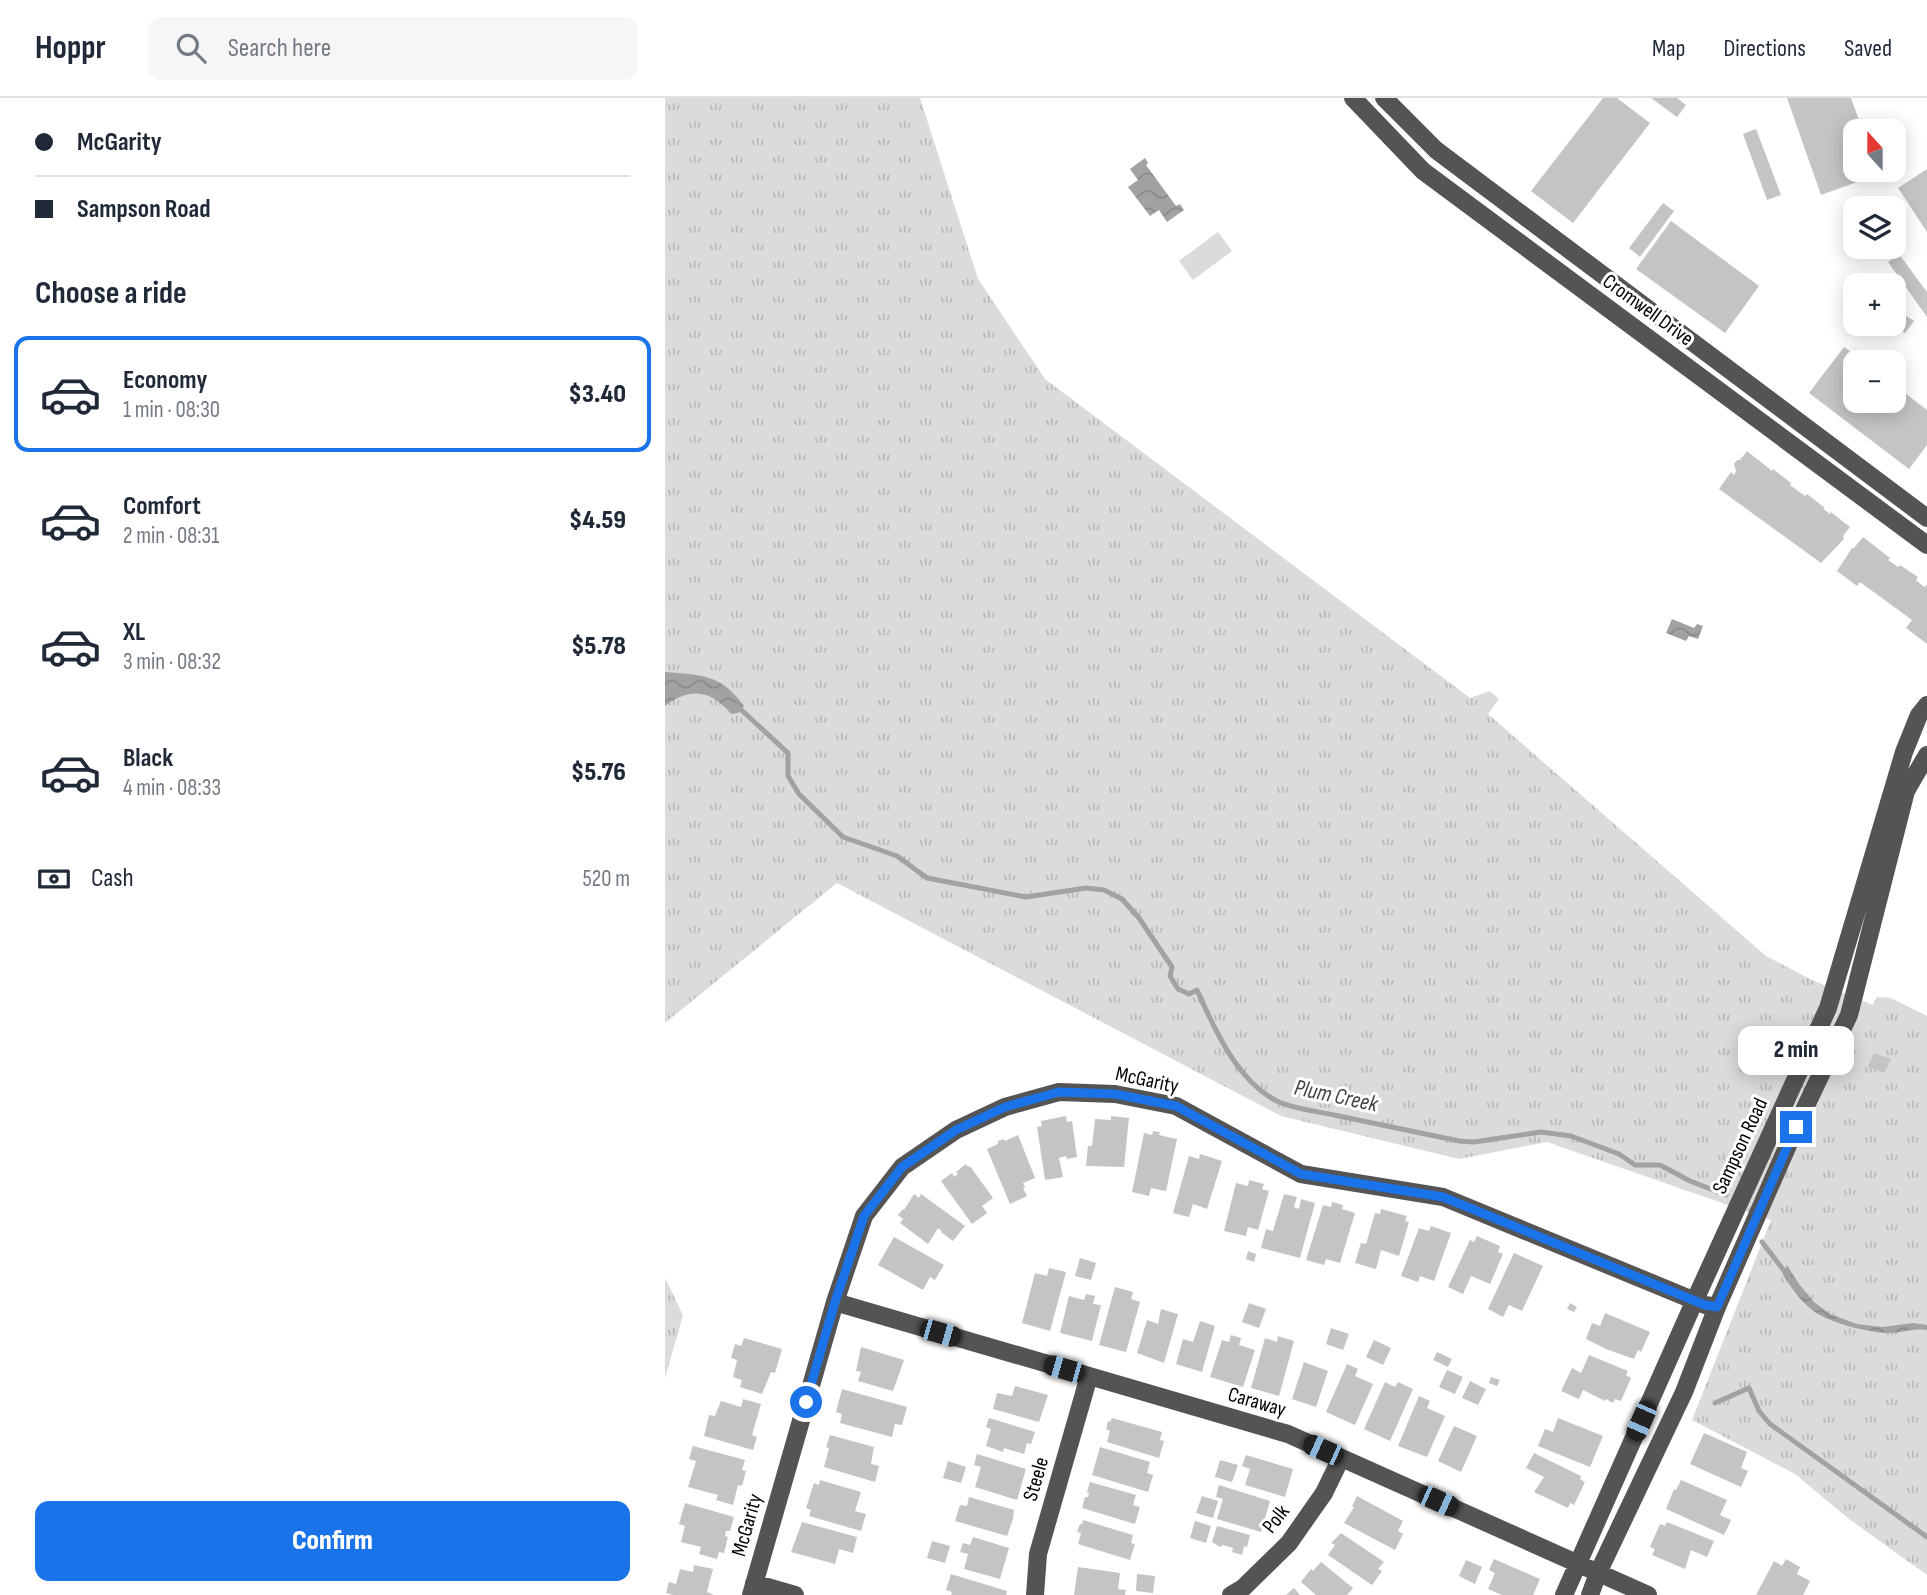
<!DOCTYPE html>
<html lang="en">
<head>
<meta charset="utf-8">
<style>
	body { margin:0; font-family:"Sofia Sans Condensed",sans-serif; background:#f6f6f7; color:#1f2937; height:100vh; display:flex; flex-direction:column; font-size:26px; white-space:nowrap }
	* { box-sizing:border-box; margin:0 }
	p { font-size:23px; color:#747a83 }
	.icon { flex:none; width:38px; height:38px; fill:none; stroke:currentColor; stroke-width:2; stroke-linecap:round; stroke-linejoin:round }
	.map { position:relative; flex:1; overflow:hidden }
	.sheet { display:flex; flex-direction:column; background:#fff; width:665px }
	.sheet>* { flex:none }
	.top-card { display:grid; align-content:center; height:154px; padding:0 35px; background:#fff }
	.needle { width:46px; rotate:339deg }
	.tools { position:absolute; left:1178px; top:21px; display:grid; gap:14px }
	.tools a { display:grid; place-items:center; width:63px; height:63px; border-radius:14px; background:#fff; box-shadow:0 4px 18px #0003; font-size:35px }
	.end { position:absolute; width:32px; height:32px; margin:-16px; border:9px solid #1a73e8; background:#fff; box-shadow:0 0 0 4px #fff }
	.from { border-radius:50% }
	.bubble { position:absolute; height:49px; border-radius:14px; background:#fff; box-shadow:0 4px 18px #0003; font-size:23px; font-weight:800; line-height:49px; text-align:center }
	.car { position:absolute; width:21px; height:42px; margin:-21px -10px; border-radius:9px; box-shadow:0 0 5px 2px #0007; background:linear-gradient(#222 24%,#8ab4d8 0 40%,#222 0 76%,#8ab4d8 0 86%,#222 0) }
	.top-card b { display:flex; align-items:center; gap:24px; height:66px; font-size:26px }
	.top-card b+b { border-top:2px solid #e0e1e3 }
	.top-card i { width:18px; height:18px; background:#1f2937 }
	ul { padding:0; list-style:none }
	li { display:flex; align-items:center; gap:21px; height:116px; margin:0 14px 10px; padding:0 21px; border:4px solid transparent; border-radius:14px }
	li div { flex:1 }
	li b { display:block; font-size:26px }
	li em { font-style:normal; font-weight:800 }
	li.on { border-color:#1a73e8 }
	li>.icon { width:63px; height:63px; stroke-width:1.5 }
	h2 { padding:0 35px; font-size:32px; line-height:84px }
	.pay { display:flex; align-items:center; gap:18px; height:77px; padding:0 35px; font-size:26px }
	.pay p { margin-inline-start:auto }
	.button { display:flex; gap:14px; margin-top:auto; padding:14px 35px }
	.button a { flex:1; height:80px; border-radius:14px; background:#1a73e8; color:#fff; font-size:28px; font-weight:800; line-height:80px; text-align:center }
	header { display:flex; align-items:center; gap:42px; box-sizing:border-box; height:98px; padding:0 35px; background:#fff; border-bottom:2px solid #e0e1e3 }
	header strong { font-size:33px }
	nav { display:flex; gap:38px; margin-inline-start:auto; font-size:24px }
	.search { width:490px; height:63px; background:#f6f6f7; display:flex; align-items:center; gap:18px; box-sizing:border-box; padding:0 24px; border-radius:14px; color:#747a83; font-size:26px }
	main { display:flex; flex:1; min-height:0 }
	.map>svg:first-child { display:block }
	.grass { fill:url(#grass-tufts) }
	.green { fill:#dbdbdb }
	.water { fill:url(#water-waves) }
	.lines { fill:none; stroke-linecap:round; stroke-linejoin:round }
	.stream { stroke:#a2a2a2; stroke-width:5 }
	.building { fill:#c4c4c4 }
	.minor { stroke:#545454; stroke-width:18 }
	.route { stroke:#1a73e8; stroke-width:9 }
	.labels { text-anchor:middle; dominant-baseline:central; stroke-width:6; stroke-linejoin:round; paint-order:stroke }
	.street-label { font-size:21px; fill:#000; stroke:#fff }
	.water-label { font-size:23px; font-style:italic; fill:#434343; stroke:#fff }
</style>
</head>
<body>
<header>
<strong>Hoppr</strong>
<div class="search"><svg class="icon" aria-label="search" viewBox="0 0 24 24"><circle cx="10" cy="10" r="6"/><path d="M15 15l6 6"/></svg>Search here</div>
<nav><a>Map</a><a>Directions</a><a>Saved</a></nav>
</header>
<main>
<section class="sheet">
<div class="top-card">
<b><i class="from"></i>McGarity</b>
<b><i></i>Sampson Road</b>
</div>
<h2>Choose a ride</h2>
<ul>
<li class="on"><svg class="icon" aria-label="car" viewBox="0 0 24 24"><path d="M5 17H2v-5l4-1 3-4h7l3 4 3 1v5h-3M9 17h6M6 11h13"/><circle cx="7" cy="17" r="2"/><circle cx="17" cy="17" r="2"/></svg><div><b>Economy</b><p>1 min · 08:30</p></div><em>$3.40</em></li>
<li><svg class="icon" aria-label="car" viewBox="0 0 24 24"><path d="M5 17H2v-5l4-1 3-4h7l3 4 3 1v5h-3M9 17h6M6 11h13"/><circle cx="7" cy="17" r="2"/><circle cx="17" cy="17" r="2"/></svg><div><b>Comfort</b><p>2 min · 08:31</p></div><em>$4.59</em></li>
<li><svg class="icon" aria-label="car" viewBox="0 0 24 24"><path d="M5 17H2v-5l4-1 3-4h7l3 4 3 1v5h-3M9 17h6M6 11h13"/><circle cx="7" cy="17" r="2"/><circle cx="17" cy="17" r="2"/></svg><div><b>XL</b><p>3 min · 08:32</p></div><em>$5.78</em></li>
<li><svg class="icon" aria-label="car" viewBox="0 0 24 24"><path d="M5 17H2v-5l4-1 3-4h7l3 4 3 1v5h-3M9 17h6M6 11h13"/><circle cx="7" cy="17" r="2"/><circle cx="17" cy="17" r="2"/></svg><div><b>Black</b><p>4 min · 08:33</p></div><em>$5.76</em></li>
</ul>
<div class="pay"><svg class="icon" aria-label="cash" viewBox="0 0 24 24"><path d="M3 7h18v10H3z"/><circle cx="12" cy="12" r="2"/></svg>Cash<p>520 m</p></div>
<div class="button"><a>Confirm</a></div>
</section>
<div class="map">
<svg width="1262" height="1497" viewBox="0 0 1262 1497">
	<defs>
		<pattern id="grass-tufts" width="24" height="20" patternUnits="userSpaceOnUse" patternTransform="scale(1.75)"><rect width="24" height="20" fill="#dbdbdb"/><path d="M3 7l-1-3M5 7V3M7 7l1-3M15 17l-1-3M17 17v-4M19 17l1-3" fill="none" stroke="#bababa"/></pattern>
		<pattern id="water-waves" width="16" height="10" patternUnits="userSpaceOnUse" patternTransform="scale(1.75)"><rect width="16" height="10" fill="#a2a2a2"/><path d="M0 5q4-4 8 0t8 0" fill="none" stroke="#8a8a8a"/></pattern>
	</defs>
	<rect width="100%" height="100%" fill="#fff"/>
	<path class="grass" d="M0,0H255L313,181L380,281L805,600L825,593L834,601L823,616L1101,858L1147,882L1208,907L1212,899L1226,900L1262,918V1477L1184,1421L1130,1376L1027,1322L1106,1122L882,1044L794,1061L616,1018L172,785L0,925Z
		M0,1180L18,1217L0,1280Z"/>
	<path class="green" d="M553,134L567,153L528,182L514,163Z"/>
	<path class="water" d="M480,60L483,65L481,67L511,108L515,106L519,112L502,124L494,112L485,118L463,89L473,82L465,71Z
		M1007,521L1029,530L1032,526L1038,528L1033,541L1024,538L1021,543L1001,535Z
		M0,574C37,577 56,576 79,608L73,615L66,616C53,600 36,590 15,599C9,601 5,605 0,608Z
		M1122,1167L1134,1186L1149,1204L1165,1216L1192,1226L1217,1229L1248,1225L1262,1227V1232C1247,1230 1238,1235 1224,1235C1204,1235 1160,1224 1146,1211C1134,1201 1126,1189 1118,1177Z"/>
	<g class="lines">
		<path class="stream" d="M71,607L123,655V678L134,696L178,739L232,758L262,780L361,799L421,790L439,792L457,801L474,820L507,869L505,878L513,891L524,896L532,892C549,930 572,983 612,1003C628,1011 651,1013 669,1017C711,1026 752,1034 794,1043L809,1044L876,1034L906,1038L954,1056L970,1067H995L1025,1083L1061,1097
			M1097,1144L1123,1178
			M1050,1305L1084,1290L1094,1313L1105,1326L1262,1439"/>
	</g>
	<path class="building" d="M938,0H952L985,25L908,125L866,93Z
		M986,0H1012L1021,7L1012,19Z
		M1122,0H1186L1198,33H1190V72H1212L1214,76L1156,97Z
		M1091,31L1116,97L1102,102L1078,36Z
		M1262,71V134L1233,90Z
		M998,105L1009,113L975,159L964,150Z
		M1006,123L1094,188L1060,235L971,171Z
		M1234,156L1262,194V219L1223,164Z
		M1228,209L1249,223L1240,235L1228,226Z
		M1179,249L1199,264H1190V303H1228V286L1262,312V347L1244,371L1144,295Z
		M1082,353L1107,373L1108,371L1126,385L1125,387L1140,398L1142,396L1160,410L1158,411L1164,415V417L1166,414L1185,429L1178,438L1179,441L1156,465L1054,391L1066,374L1069,377L1071,373L1069,366L1072,362H1075Z
		M1198,439L1225,460L1223,462L1233,469L1235,467L1253,479L1251,482L1259,489L1262,487V546L1241,530L1247,522L1195,484L1192,488L1172,473L1187,450H1189Z
		M1209,955L1226,961L1219,975L1203,969Z
		M401,1018L402,1024L407,1023L412,1059L402,1061L401,1058L394,1060L398,1079L380,1082L372,1029L377,1028L376,1023Z
		M446,1018L464,1020L459,1069L421,1068L423,1048H427L430,1021L446,1022Z
		M488,1033L495,1034L494,1037L512,1041L501,1093L486,1090L484,1098L467,1094L479,1035L487,1037Z
		M353,1037L370,1080L358,1085L360,1089L358,1090L362,1098L345,1106L322,1051L333,1046V1043L339,1041L340,1043Z
		M535,1056L557,1063L542,1111L528,1106L524,1119L508,1115L524,1058L534,1061Z
		M301,1066L303,1069L305,1068L328,1100L317,1108L322,1115L307,1126L276,1083L287,1075L289,1079L293,1076L291,1074Z
		M584,1082L599,1086L597,1091L604,1093L593,1132L583,1129L581,1138L559,1133L571,1085L583,1088Z
		M249,1096L254,1100L256,1096L300,1128L288,1143L276,1134L277,1133L273,1130L263,1146L235,1125L238,1121L233,1117L238,1111L239,1112Z
		M619,1096L632,1099L629,1109L634,1111L636,1101L650,1105L635,1160L596,1150L601,1131L608,1133Z
		M667,1104L678,1107L677,1111L690,1115L675,1165L661,1161L659,1167L641,1162L658,1107L666,1109Z
		M716,1111L742,1118L740,1123L744,1124L734,1158L716,1152L711,1171L690,1165L696,1145L701,1146L710,1115L715,1116Z
		M766,1128L786,1135L769,1183L755,1178L753,1184L736,1178L754,1130L764,1133Z
		M812,1138L835,1148L833,1154L838,1156L825,1186L806,1178L798,1196L783,1189L805,1142L809,1144Z
		M229,1139L279,1167L270,1182L265,1179L258,1192L213,1167Z
		M583,1153L591,1156L589,1164L581,1161Z
		M849,1155L878,1168L857,1213L844,1207L838,1219L823,1211Z
		M415,1160L431,1165L426,1182L410,1178Z
		M384,1170L401,1174L385,1233L357,1225L370,1175L382,1178Z
		M450,1189L468,1194L466,1201L475,1204L461,1254L434,1247Z
		M421,1196L430,1198L428,1206L436,1207L427,1243L395,1235L404,1198L419,1202Z
		M584,1205L601,1211L594,1230L577,1224Z
		M905,1205L912,1209L909,1214L902,1211Z
		M496,1211L513,1216L499,1265L472,1255L482,1222L493,1226Z
		M940,1215L985,1234L976,1254L973,1252L969,1261L941,1251L921,1241L927,1225L935,1228Z
		M535,1223L550,1228L537,1274L511,1266L518,1241L528,1244Z
		M666,1230L684,1236L678,1252L661,1246Z
		M566,1237L576,1240L574,1247L590,1252L578,1289L545,1279L557,1242L564,1244Z
		M613,1238L629,1243L614,1298L586,1290L600,1240L612,1244Z
		M79,1240L117,1251L110,1275L106,1274L97,1296L75,1289L77,1282L68,1279L72,1262L66,1260L70,1246L76,1248Z
		M709,1242L726,1250L718,1267L701,1259Z
		M196,1249L239,1262L228,1293L193,1283L196,1274L191,1273Z
		M772,1254L787,1261L783,1269L768,1262Z
		M924,1257L963,1273L961,1277L966,1280L956,1303L950,1301L948,1305L941,1301L940,1303L918,1292L914,1301L896,1293L907,1270L916,1275Z
		M639,1264L663,1273L651,1309L627,1301Z
		M682,1266L693,1271L690,1278L708,1286L690,1327L661,1314Z
		M782,1272L798,1279L790,1296L774,1289Z
		M826,1279L835,1282L832,1288L824,1285Z
		M805,1283L821,1291L813,1307L797,1300Z
		M720,1284L730,1289L733,1284L748,1291L725,1343L699,1331Z
		M350,1288L383,1297L374,1324L328,1311L332,1295L347,1298Z
		M177,1291L242,1309L237,1327L230,1326L227,1339L175,1325L177,1316L171,1314Z
		M754,1298L765,1303L762,1310L780,1318L762,1359L733,1348Z
		M78,1301L96,1306L87,1337L92,1339L88,1352L39,1338L44,1317L50,1318L56,1303L76,1309Z
		M324,1320L370,1334L366,1346L362,1345L359,1356L339,1350L338,1354L321,1348L326,1331L321,1329Z
		M447,1320L497,1334L495,1342L499,1343L494,1360L442,1344L445,1333L441,1331L443,1323L445,1324Z
		M893,1320L938,1338L925,1369L873,1348L880,1331L888,1334Z
		M789,1328L812,1338L796,1374L773,1363Z
		M1039,1335L1082,1354L1076,1370L1083,1373L1076,1389L1025,1366Z
		M165,1337L209,1349L206,1366L214,1368L210,1384L159,1369L164,1350L161,1349Z
		M28,1348L80,1362L77,1372L81,1373L77,1388L73,1387L68,1407L51,1402L53,1397L23,1389L31,1363L24,1361Z
		M435,1349L485,1364L482,1375L488,1377L483,1394L427,1377Z
		M869,1355L916,1378L915,1381L920,1384L909,1407L905,1405L903,1410L869,1394L879,1379L861,1370Z
		M312,1356L361,1371L352,1402L310,1389L316,1369L309,1367Z
		M581,1357L628,1371L620,1399L580,1387L585,1371L577,1368Z
		M555,1362L573,1367L567,1384L550,1379Z
		M283,1363L301,1369L296,1385L278,1380Z
		M155,1382L196,1394L190,1413L201,1416L196,1433L144,1418L146,1412L141,1410L149,1385L154,1387Z
		M1016,1382L1062,1402L1055,1417L1066,1422L1059,1437L1001,1411L1009,1391L1011,1392Z
		M425,1384L471,1397L468,1407L475,1409L470,1426L417,1410L420,1399H423L424,1395L422,1394Z
		M554,1387L605,1403L596,1434L552,1421L558,1401L551,1399Z
		M537,1398L553,1403L548,1420L531,1415Z
		M692,1398L738,1423L733,1433L738,1436L730,1452L679,1425L689,1409L687,1408Z
		M304,1399L349,1412L348,1421L342,1438L290,1423L295,1407L302,1408Z
		M20,1405L69,1419L65,1433H61L60,1438L63,1439L59,1455L54,1454L52,1461L34,1456L36,1449L16,1444L20,1428L14,1426Z
		M418,1422L468,1437L466,1445L470,1446L465,1462L413,1446L416,1435L412,1434L415,1426H417Z
		M530,1423L546,1428L541,1445L525,1440Z
		M137,1424L192,1439L188,1455L174,1451L170,1466L126,1454Z
		M1002,1424L1049,1443L1042,1459L1026,1452L1020,1471L987,1457L990,1451L985,1449L995,1426L1000,1428Z
		M552,1428L585,1437L582,1449L579,1448L577,1457L567,1454L568,1450L558,1447L555,1449L547,1444Z
		M676,1435L719,1464L713,1471L717,1473L707,1487L663,1457L670,1447L666,1445Z
		M308,1439L344,1450L335,1481L299,1471L303,1456L295,1454L298,1445L305,1447Z
		M267,1443L285,1448L280,1465L262,1460Z
		M829,1461L875,1481L868,1497H837L823,1491L830,1475L824,1472Z
		M1121,1461L1135,1469L1132,1476L1145,1483L1138,1497H1091L1109,1463L1117,1468Z
		M801,1462L817,1469L810,1486L794,1478Z
		M656,1464L688,1490L682,1497H651L636,1484L646,1471L648,1473Z
		M29,1467L48,1471L42,1494L49,1497H8L1,1495L4,1484L11,1486L15,1471L28,1474Z
		M413,1469L455,1475L453,1491L461,1492L460,1497H409Z
		M286,1476L342,1493L341,1497H286L287,1494L281,1492Z
		M472,1476L490,1478L488,1495L471,1493Z
		M629,1490L635,1497H621Z"/>
	<g class="lines">
		<path class="minor" d="M688,0L758,73L1262,447
			M719,0L771,52L1262,420
			M170,1204L623,1336L983,1497
			M89,1485L130,1497
			M86,1497L170,1204L199,1118L237,1069L291,1032L340,1009L394,994L450,996L511,1008L636,1076L778,1099L1040,1207L1052,1209
			M370,1497L373,1456L424,1278
			M566,1497L578,1490L624,1445L659,1395L676,1360
			M899,1497L1030,1202L1163,910L1239,654L1254,617L1262,607
			M925,1497L933,1475L1019,1294L1052,1209L1131,1029L1184,917L1241,693L1262,657"/>
	</g>
	<g class="lines">
		<path class="route" d="M141,1304L170,1204L199,1118L237,1069L291,1032L340,1009L394,994L450,996L511,1008L636,1076L778,1099L1040,1207L1052,1209L1131,1029"/>
	</g>
	<g class="labels">
		<g class="street-label">
			<text transform="translate(983 212) rotate(36)">Cromwell Drive</text>
			<text transform="translate(482 982) rotate(12)">McGarity</text>
			<text transform="translate(1075 1048) rotate(-65)">Sampson Road</text>
			<text transform="translate(592 1304) rotate(16)">Caraway</text>
			<text transform="translate(371 1381) rotate(-74)">Steele</text>
			<text transform="translate(611 1421) rotate(-52)">Polk</text>
			<text transform="translate(82 1427) rotate(-74)">McGarity</text>
		</g>
		<g class="water-label">
			<text transform="translate(671 998) rotate(12)">Plum Creek</text>
		</g>
	</g>
</svg>
<div class="tools">
<a><svg class="needle" viewBox="-14 -14 28 28"><path d="M0-13l5 13h-10z" fill="#e53935"/><path d="M0 13l5-13h-10z" fill="#747a83"/></svg></a>
<a><svg class="icon" aria-label="layers" viewBox="0 0 24 24"><path d="M12 4l9 5-9 5-9-5zM3 14l9 5 9-5"/></svg></a>
<a>+</a>
<a>−</a>
</div>
<i class="end from" style="left:141px;top:1304px"></i>
<i class="end" style="left:1131px;top:1029px"></i>
<div class="bubble" style="left:1073px;top:928px;width:116px">2 min</div>
<i class="car" style="left:275px;top:1235px;rotate:106deg"></i>
<i class="car" style="left:399px;top:1271px;rotate:286deg"></i>
<i class="car" style="left:976px;top:1323px;rotate:204deg"></i>
<i class="car" style="left:658px;top:1352px;rotate:294deg"></i>
<i class="car" style="left:773px;top:1403px;rotate:114deg"></i>
</div>
</main>
</body>
</html>
